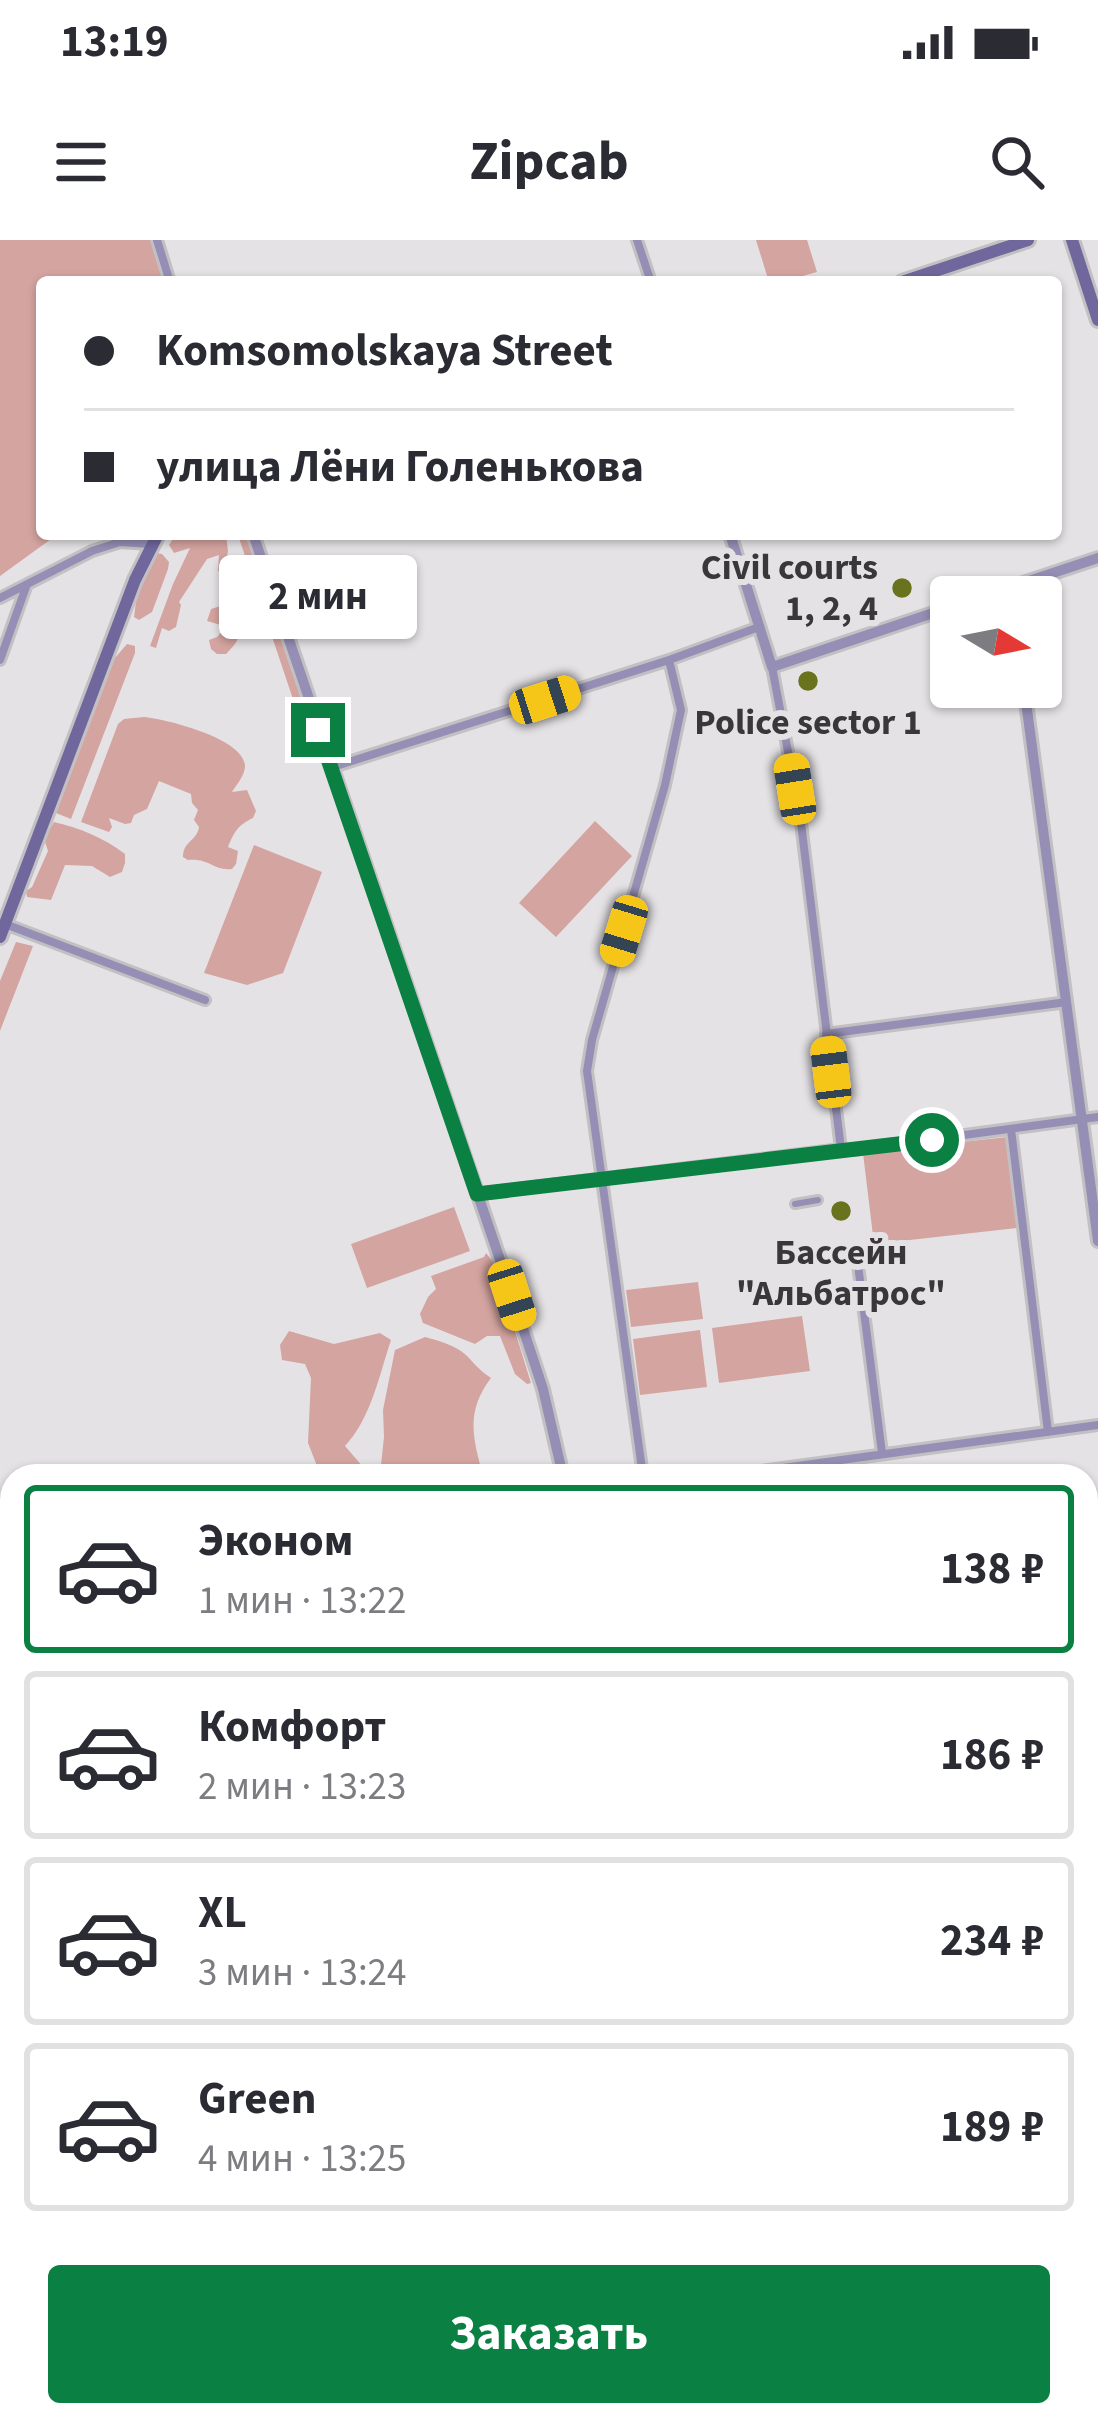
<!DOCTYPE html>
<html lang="ru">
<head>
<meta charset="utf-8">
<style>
	body { margin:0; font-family:"Source Sans 3",sans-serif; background:#f2f2f3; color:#2b2b33; height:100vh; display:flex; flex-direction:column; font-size:45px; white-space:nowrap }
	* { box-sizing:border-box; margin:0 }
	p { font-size:39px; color:#7c7c81 }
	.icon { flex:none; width:66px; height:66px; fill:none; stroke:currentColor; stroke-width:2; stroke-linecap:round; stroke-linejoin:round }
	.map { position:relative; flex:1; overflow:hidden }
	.drawer { position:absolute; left:0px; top:1224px; width:1098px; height:963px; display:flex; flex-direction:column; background:#fff; border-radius:36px 36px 0 0; box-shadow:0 3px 9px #0004 }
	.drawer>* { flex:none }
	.banner { position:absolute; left:36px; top:36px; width:1026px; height:264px; border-radius:12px; box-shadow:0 3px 9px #0004; display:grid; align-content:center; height:264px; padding:0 48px; background:#fff }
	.needle { width:78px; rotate:100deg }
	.controls { position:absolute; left:930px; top:336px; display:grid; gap:24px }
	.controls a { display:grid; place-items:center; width:132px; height:132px; border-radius:12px; background:#fff; box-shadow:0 3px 9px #0004; font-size:60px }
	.end { position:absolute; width:54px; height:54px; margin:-27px; border:15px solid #0b8043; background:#fff; box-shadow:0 0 0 6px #fff }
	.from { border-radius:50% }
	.bubble { position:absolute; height:84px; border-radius:12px; background:#fff; box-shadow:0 3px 9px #0004; font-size:39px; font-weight:700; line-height:84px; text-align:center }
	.car { position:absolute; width:36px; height:72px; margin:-36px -18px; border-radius:15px; box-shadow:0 0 9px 3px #0007; background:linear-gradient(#f5c518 24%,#345 0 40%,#f5c518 0 76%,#345 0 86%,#f5c518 0) }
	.banner b { display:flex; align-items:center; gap:42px; height:114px; font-size:45px }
	.banner b+b { border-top:3px solid #e1e1e2 }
	.banner i { width:30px; height:30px; background:#2b2b33 }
	ul { padding:21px 0 0; list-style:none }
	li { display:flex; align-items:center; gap:36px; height:168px; margin:0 24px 18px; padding:0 24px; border:6px solid #e1e1e2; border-radius:12px }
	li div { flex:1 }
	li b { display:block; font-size:45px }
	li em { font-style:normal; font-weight:700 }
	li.current { border-color:#0b8043 }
	li>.icon { width:108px; height:108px; stroke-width:1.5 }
	.action { display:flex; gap:24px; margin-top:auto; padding:24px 48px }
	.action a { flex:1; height:138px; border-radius:12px; background:#0b8043; color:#fff; font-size:48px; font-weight:700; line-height:138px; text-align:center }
	.status { display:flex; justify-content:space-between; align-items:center; height:84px; padding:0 60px; background:#fff; direction:ltr }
	.status svg { height:33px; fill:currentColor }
	header { display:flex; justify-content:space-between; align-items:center; height:156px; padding:0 48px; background:#fff; font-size:54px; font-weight:700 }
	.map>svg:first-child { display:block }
	.green { fill:#d4a4a0 }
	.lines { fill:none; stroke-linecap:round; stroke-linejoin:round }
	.river { stroke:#869ec6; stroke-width:16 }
	.pedestrian-casing { stroke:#c3c0c3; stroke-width:12 }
	.minor-casing { stroke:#c3c0c3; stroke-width:14 }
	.tertiary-casing { stroke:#c3c0c3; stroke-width:16 }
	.secondary-casing { stroke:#c3c0c3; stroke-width:18 }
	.trunk-casing { stroke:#c3c0c3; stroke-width:20 }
	.pedestrian { stroke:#958fb5; stroke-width:6 }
	.minor { stroke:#958fb5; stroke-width:8 }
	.tertiary { stroke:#958fb5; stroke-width:10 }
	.secondary { stroke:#70679d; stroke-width:12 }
	.trunk { stroke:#4c3c82; stroke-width:14 }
	.route { stroke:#0b8043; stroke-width:15 }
	.poi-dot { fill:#69731e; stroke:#e5e2e6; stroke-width:4.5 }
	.labels { text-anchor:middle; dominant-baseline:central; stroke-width:12; stroke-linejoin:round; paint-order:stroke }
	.poi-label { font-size:36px; font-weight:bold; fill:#393739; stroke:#e5e2e6 }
</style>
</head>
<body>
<div class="status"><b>13:19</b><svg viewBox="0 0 49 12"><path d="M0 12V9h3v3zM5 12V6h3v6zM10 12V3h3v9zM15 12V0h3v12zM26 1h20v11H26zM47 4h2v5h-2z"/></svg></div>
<header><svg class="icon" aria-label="menu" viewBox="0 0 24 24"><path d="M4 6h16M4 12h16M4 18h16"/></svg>Zipcab<svg class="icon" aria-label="search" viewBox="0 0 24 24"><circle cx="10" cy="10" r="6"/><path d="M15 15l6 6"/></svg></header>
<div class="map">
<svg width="1098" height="2186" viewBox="0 0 1098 2186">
	<rect width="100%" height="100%" fill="#e5e2e6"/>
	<path class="green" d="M0,0H154L166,42H42V294H58L0,336Z
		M756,0H807L817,32L781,42H769Z
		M184,294H226L228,311L224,334L218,331L219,315L207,319L179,362L181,365L176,387L169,391L162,388L156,408L150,406L173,344L190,308L174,313L169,305L174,297Z
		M247,294L312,486L303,489L238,295Z
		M156,313L162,314L169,322L168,329L152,372L139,380L134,377L137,353Z
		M224,365C237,387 250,390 226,414H217L211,409L209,400L217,397L224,389L221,385L207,381L211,369Z
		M127,404L135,406V413L71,579L56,573L115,418Z
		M144,477C165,479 244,498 245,526C245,535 237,544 232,552L247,550L256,571L253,578C238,585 234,592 228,607L238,611L236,624L232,629C213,631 210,618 188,620L183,617C183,601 197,601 199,587L194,580L198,570L192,563L191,554L159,541L147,569L134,575L131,583L125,584L109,578L112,587L109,592L81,582L118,484L124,479Z
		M595,581L632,616L556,697L519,663Z
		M54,582C80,588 104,598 125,614V623L122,632L110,637L92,626L65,625L51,660L27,657L26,651L32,647L48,611L44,599Z
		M254,605L322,632L283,733L247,745L204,733Z
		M16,702L33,706L0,791V741Z
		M1007,897L1017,988L874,1004L863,913Z
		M454,967L470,1011L367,1048L351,1004Z
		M486,1013L494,1023L531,1143L527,1144L515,1134L500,1096H487L475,1104L423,1083L420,1074L428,1057L436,1049L431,1036L484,1017Z
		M698,1042L703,1079L631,1087L626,1050Z
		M802,1076L810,1131L719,1143L712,1088Z
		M700,1090L707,1147L640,1155L633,1099Z
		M289,1091L334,1104L380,1093L391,1100C379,1136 371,1178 345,1206L370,1235L381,1225L384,1197L383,1170L395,1110L425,1097C439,1101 455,1105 466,1115C475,1124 480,1131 491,1138C465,1172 473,1198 483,1236H321L308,1203L311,1138L305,1124L282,1120L280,1105Z
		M12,1760V2175H386L397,2186H0V1769Z
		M1098,1812V2186H448L440,2175H1086V1814Z"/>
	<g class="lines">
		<path class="river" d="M1086,1921L1098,1923
			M0,2044L12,2048"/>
		<g class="pedestrian-casing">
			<path id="pedestrian" d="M795,964L818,960"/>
		</g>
		<g class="minor-casing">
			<path id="minor" d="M157,0L170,42
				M637,0L651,42
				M0,358L92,311L120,302L151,304
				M0,420L26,347
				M772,427L800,575L841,909
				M333,527L669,420L759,387
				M5,684L205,760
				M826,794L1067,762
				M1011,889L1048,1192
				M477,954L841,909L853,910L1098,877
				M857,1017L882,1213
				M643,1236L587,831L592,800L665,545L681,470L669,420
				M724,1236L1098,1185
				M0,1755L12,1746
				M0,2160L12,2162"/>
		</g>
		<g class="tertiary-casing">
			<path id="tertiary" d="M253,294L512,1055L543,1149L563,1236
				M730,294L772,427L951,367
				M981,357L1098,318
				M1024,447L1098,1001"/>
		</g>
		<g class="secondary-casing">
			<path id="secondary" d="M1072,0L1098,80
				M902,42L1028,0
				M0,697L135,340L158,294
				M1086,1479L1098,1478"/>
		</g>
		<g class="trunk-casing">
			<path id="trunk" d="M0,1616L12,1633
				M412,2175L420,2186"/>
		</g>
		<use href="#pedestrian" class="pedestrian"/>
		<use href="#minor" class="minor"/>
		<use href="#tertiary" class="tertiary"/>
		<use href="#secondary" class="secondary"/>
		<use href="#trunk" class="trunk"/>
	</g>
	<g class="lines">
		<path class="route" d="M318,490L477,954L932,900"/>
	</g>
	<g class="poi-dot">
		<circle cx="902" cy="348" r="12"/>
		<circle cx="808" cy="441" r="12"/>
		<circle cx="841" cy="971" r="12"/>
	</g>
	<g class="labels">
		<g class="poi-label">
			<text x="878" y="327" text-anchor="end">Civil courts<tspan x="878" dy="41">1, 2, 4</tspan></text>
			<text x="808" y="482">Police sector 1</text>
			<text x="841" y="1012">Бассейн<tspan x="841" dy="41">"Альбатрос"</tspan></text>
		</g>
	</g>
</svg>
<div class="controls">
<a><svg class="needle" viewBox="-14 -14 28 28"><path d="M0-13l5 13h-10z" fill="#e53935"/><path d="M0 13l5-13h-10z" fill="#7c7c81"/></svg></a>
</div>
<i class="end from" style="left:932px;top:900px"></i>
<i class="end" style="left:318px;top:490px"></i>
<div class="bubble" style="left:219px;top:315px;width:198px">2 мин</div>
<i class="car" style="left:545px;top:460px;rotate:72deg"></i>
<i class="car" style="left:795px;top:549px;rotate:351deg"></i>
<i class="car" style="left:624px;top:691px;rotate:197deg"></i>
<i class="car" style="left:831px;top:832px;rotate:353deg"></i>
<i class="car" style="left:512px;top:1055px;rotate:162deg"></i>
<div class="banner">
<b><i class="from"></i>Komsomolskaya Street</b>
<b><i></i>улица Лёни Голенькова</b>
</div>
<section class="drawer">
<ul>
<li class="current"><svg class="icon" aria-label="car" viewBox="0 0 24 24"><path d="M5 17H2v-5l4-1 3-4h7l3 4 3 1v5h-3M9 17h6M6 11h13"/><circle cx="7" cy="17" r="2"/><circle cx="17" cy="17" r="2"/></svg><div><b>Эконом</b><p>1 мин · 13:22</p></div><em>138 ₽</em></li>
<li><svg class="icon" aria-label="car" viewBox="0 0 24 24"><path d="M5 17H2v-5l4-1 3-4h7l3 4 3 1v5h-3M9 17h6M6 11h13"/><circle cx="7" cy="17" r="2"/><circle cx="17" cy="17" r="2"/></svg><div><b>Комфорт</b><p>2 мин · 13:23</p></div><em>186 ₽</em></li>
<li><svg class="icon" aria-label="car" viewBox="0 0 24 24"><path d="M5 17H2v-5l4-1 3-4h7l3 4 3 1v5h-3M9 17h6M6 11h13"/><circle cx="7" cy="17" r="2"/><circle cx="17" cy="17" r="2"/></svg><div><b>XL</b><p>3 мин · 13:24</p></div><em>234 ₽</em></li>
<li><svg class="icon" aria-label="car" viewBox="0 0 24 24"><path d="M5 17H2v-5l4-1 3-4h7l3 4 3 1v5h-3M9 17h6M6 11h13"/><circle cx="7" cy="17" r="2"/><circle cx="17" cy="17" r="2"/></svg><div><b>Green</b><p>4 мин · 13:25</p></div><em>189 ₽</em></li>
</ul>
<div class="action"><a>Заказать</a></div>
</section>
</div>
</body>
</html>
